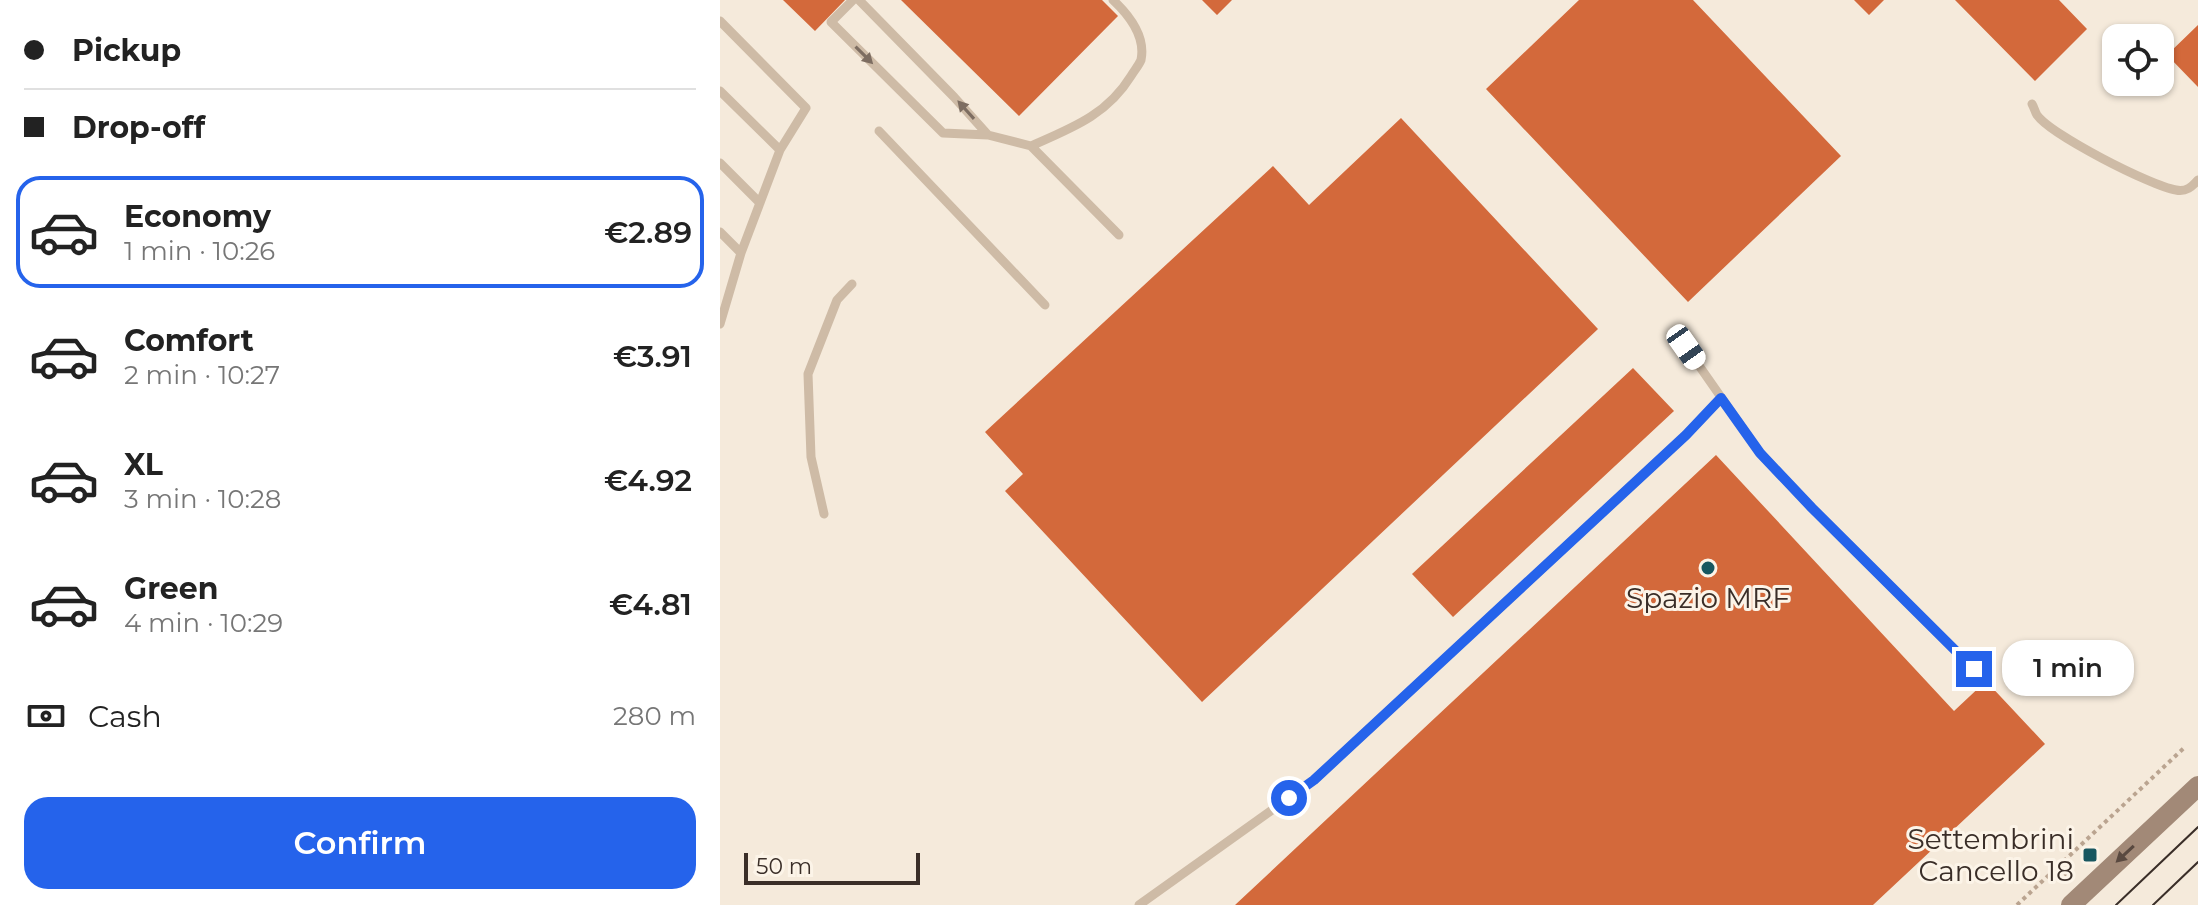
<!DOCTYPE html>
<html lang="en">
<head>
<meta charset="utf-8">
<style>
	body { margin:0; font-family:Montserrat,sans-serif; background:#f2f2f2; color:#222; height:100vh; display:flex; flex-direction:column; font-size:30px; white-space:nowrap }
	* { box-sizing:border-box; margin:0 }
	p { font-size:26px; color:#767676 }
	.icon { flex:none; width:44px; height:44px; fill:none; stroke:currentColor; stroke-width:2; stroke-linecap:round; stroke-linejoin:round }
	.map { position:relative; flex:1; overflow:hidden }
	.side { display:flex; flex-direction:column; background:#fff; width:720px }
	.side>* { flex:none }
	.banner { display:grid; align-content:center; height:176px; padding:0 24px; background:#fff }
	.tools { position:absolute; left:1382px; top:24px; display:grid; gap:16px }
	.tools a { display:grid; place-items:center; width:72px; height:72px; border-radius:16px; background:#fff; box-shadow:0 2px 6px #0004; font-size:40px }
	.scale { position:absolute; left:24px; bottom:20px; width:176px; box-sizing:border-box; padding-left:8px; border:4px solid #3a2e28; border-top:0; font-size:22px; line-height:28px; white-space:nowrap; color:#3a2e28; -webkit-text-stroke:6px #fcf4e8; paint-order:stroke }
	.end { position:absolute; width:36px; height:36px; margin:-18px; border:10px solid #2563eb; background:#fff; box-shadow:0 0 0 4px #fff }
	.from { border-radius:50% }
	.bubble { position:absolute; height:56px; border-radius:24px; background:#fff; box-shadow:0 2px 6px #0004; font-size:26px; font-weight:600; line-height:56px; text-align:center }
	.car { position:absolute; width:24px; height:48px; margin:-24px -12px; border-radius:10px; box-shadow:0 0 6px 2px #0007; background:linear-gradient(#fff 24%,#345 0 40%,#fff 0 76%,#345 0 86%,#fff 0) }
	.banner b { display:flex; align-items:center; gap:28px; height:76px; font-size:30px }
	.banner b+b { border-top:2px solid #e0e0e0 }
	.banner i { width:20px; height:20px; background:#222 }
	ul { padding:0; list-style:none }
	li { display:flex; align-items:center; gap:24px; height:112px; margin:0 16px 12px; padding:0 8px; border:4px solid transparent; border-radius:24px }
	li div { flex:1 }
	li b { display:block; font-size:30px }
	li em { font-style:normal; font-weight:600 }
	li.active { border-color:#2563eb }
	li>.icon { width:72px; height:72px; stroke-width:1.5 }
	.pay { display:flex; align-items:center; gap:20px; height:88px; padding:0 24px; font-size:30px }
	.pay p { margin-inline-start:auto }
	.cta { display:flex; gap:16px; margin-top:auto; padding:16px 24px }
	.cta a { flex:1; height:92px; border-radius:24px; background:#2563eb; color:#fff; font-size:32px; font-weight:600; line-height:92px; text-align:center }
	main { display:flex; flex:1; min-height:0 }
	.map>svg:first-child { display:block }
	.building { fill:#d3693b }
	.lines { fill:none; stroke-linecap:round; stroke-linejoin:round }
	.path { stroke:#baa490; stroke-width:4; stroke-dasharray:4 4; stroke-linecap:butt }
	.service { stroke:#cebba6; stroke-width:9 }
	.secondary { stroke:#a28977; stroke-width:20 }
	.tram { stroke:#3a2e28; stroke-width:2 }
	.oneway { fill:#7d6d61 }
	.oneway2 { fill:#594940 }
	.route { stroke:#2563eb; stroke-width:10 }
	.poi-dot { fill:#185760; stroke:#fcf4e8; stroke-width:3 }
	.labels { text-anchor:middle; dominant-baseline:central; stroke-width:6; stroke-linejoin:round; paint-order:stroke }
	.poi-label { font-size:28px; fill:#3a2e28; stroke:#fcf4e8 }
</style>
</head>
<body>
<main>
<section class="side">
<div class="banner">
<b><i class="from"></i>Pickup</b>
<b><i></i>Drop-off</b>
</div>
<ul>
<li class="active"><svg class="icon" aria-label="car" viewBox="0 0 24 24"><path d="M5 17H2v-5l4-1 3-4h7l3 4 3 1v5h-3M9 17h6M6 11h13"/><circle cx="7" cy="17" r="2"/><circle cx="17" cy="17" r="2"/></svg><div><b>Economy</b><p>1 min · 10:26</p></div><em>€2.89</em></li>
<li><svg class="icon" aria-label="car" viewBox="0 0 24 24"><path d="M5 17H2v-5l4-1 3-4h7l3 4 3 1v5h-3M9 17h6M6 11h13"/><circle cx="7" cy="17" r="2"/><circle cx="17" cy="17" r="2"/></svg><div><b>Comfort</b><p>2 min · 10:27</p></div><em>€3.91</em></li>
<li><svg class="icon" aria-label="car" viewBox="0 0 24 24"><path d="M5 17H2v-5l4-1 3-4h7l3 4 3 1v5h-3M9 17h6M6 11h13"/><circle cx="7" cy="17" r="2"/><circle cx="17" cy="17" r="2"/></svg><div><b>XL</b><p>3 min · 10:28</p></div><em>€4.92</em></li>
<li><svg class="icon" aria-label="car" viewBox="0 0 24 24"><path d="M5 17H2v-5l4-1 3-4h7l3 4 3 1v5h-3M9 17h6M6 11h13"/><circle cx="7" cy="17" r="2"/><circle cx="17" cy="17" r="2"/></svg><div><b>Green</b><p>4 min · 10:29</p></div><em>€4.81</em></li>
</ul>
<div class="pay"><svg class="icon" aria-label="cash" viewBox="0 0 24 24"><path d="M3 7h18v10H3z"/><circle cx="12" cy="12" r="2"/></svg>Cash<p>280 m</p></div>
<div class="cta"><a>Confirm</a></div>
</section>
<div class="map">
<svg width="1478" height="905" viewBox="0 0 1478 905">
	<rect width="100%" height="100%" fill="#f5eadb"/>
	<path class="building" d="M63,0H125L95,31Z
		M181,0H382L398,16L299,116Z
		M482,0H512L497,15Z
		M859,0H973L1121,156L968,302L766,89Z
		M1134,0H1164L1149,15Z
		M1235,0H1339L1367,29L1315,81Z
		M1478,25V87L1447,55Z
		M681,118L878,329L482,702L285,491L303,474L265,432L553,166L589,205Z
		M913,368L954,411L733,617L692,574Z
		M996,455L1234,711L1266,681L1325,744L1153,905H515Z"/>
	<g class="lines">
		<path class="path" d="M1339,866L1350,879
			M1297,905L1464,748"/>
		<path class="service" d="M133,0L111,22L223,133L268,135
			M139,0L234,97L268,135L311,146L399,235
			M0,21L86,108L60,150L21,253L0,324
			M0,91L60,150
			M1312,104C1314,107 1315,112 1317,115C1331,135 1431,186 1456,190C1466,192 1472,187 1478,180
			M159,131L325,305
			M311,146C352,128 387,115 411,76C414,71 419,65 421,60C426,36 409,15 393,0
			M0,163L40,203
			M0,232L21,253
			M966,347L1040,453L1092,508L1254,669
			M104,514L91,457L88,374L117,300L132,284
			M419,905L594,780L966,435L1001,398"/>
		<path class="secondary" d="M1351,905L1478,786"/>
		<path class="tram" d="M1396,905L1478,827
			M1433,905L1478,862"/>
	</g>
	<defs><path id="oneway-solid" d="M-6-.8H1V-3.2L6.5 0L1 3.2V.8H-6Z" transform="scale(2)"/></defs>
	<g class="oneway">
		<use href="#oneway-solid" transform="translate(144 55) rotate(45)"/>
		<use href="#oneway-solid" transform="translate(246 110) rotate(-132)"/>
	</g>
	<use class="oneway2" href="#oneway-solid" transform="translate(1405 854) rotate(137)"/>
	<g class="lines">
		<path class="route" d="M569,798L594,780L966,435L1001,398L1040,453L1092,508L1254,669"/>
	</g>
	<g class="poi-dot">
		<circle cx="988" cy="568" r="8"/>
		<rect x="1362" y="847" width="16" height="16" rx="4"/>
	</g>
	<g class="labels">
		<g class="poi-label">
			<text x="988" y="598">Spazio MRF</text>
			<text x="1354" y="839" text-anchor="end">Settembrini<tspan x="1354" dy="32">Cancello 18</tspan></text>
		</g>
	</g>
</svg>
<div class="tools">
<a><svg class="icon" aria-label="locate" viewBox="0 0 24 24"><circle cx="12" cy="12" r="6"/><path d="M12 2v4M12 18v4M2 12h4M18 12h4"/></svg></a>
</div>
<div class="scale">50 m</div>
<i class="end from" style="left:569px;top:798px"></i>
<i class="end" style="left:1254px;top:669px"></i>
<div class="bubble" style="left:1282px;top:640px;width:132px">1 min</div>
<i class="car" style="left:966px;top:347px;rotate:145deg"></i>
</div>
</main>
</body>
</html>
